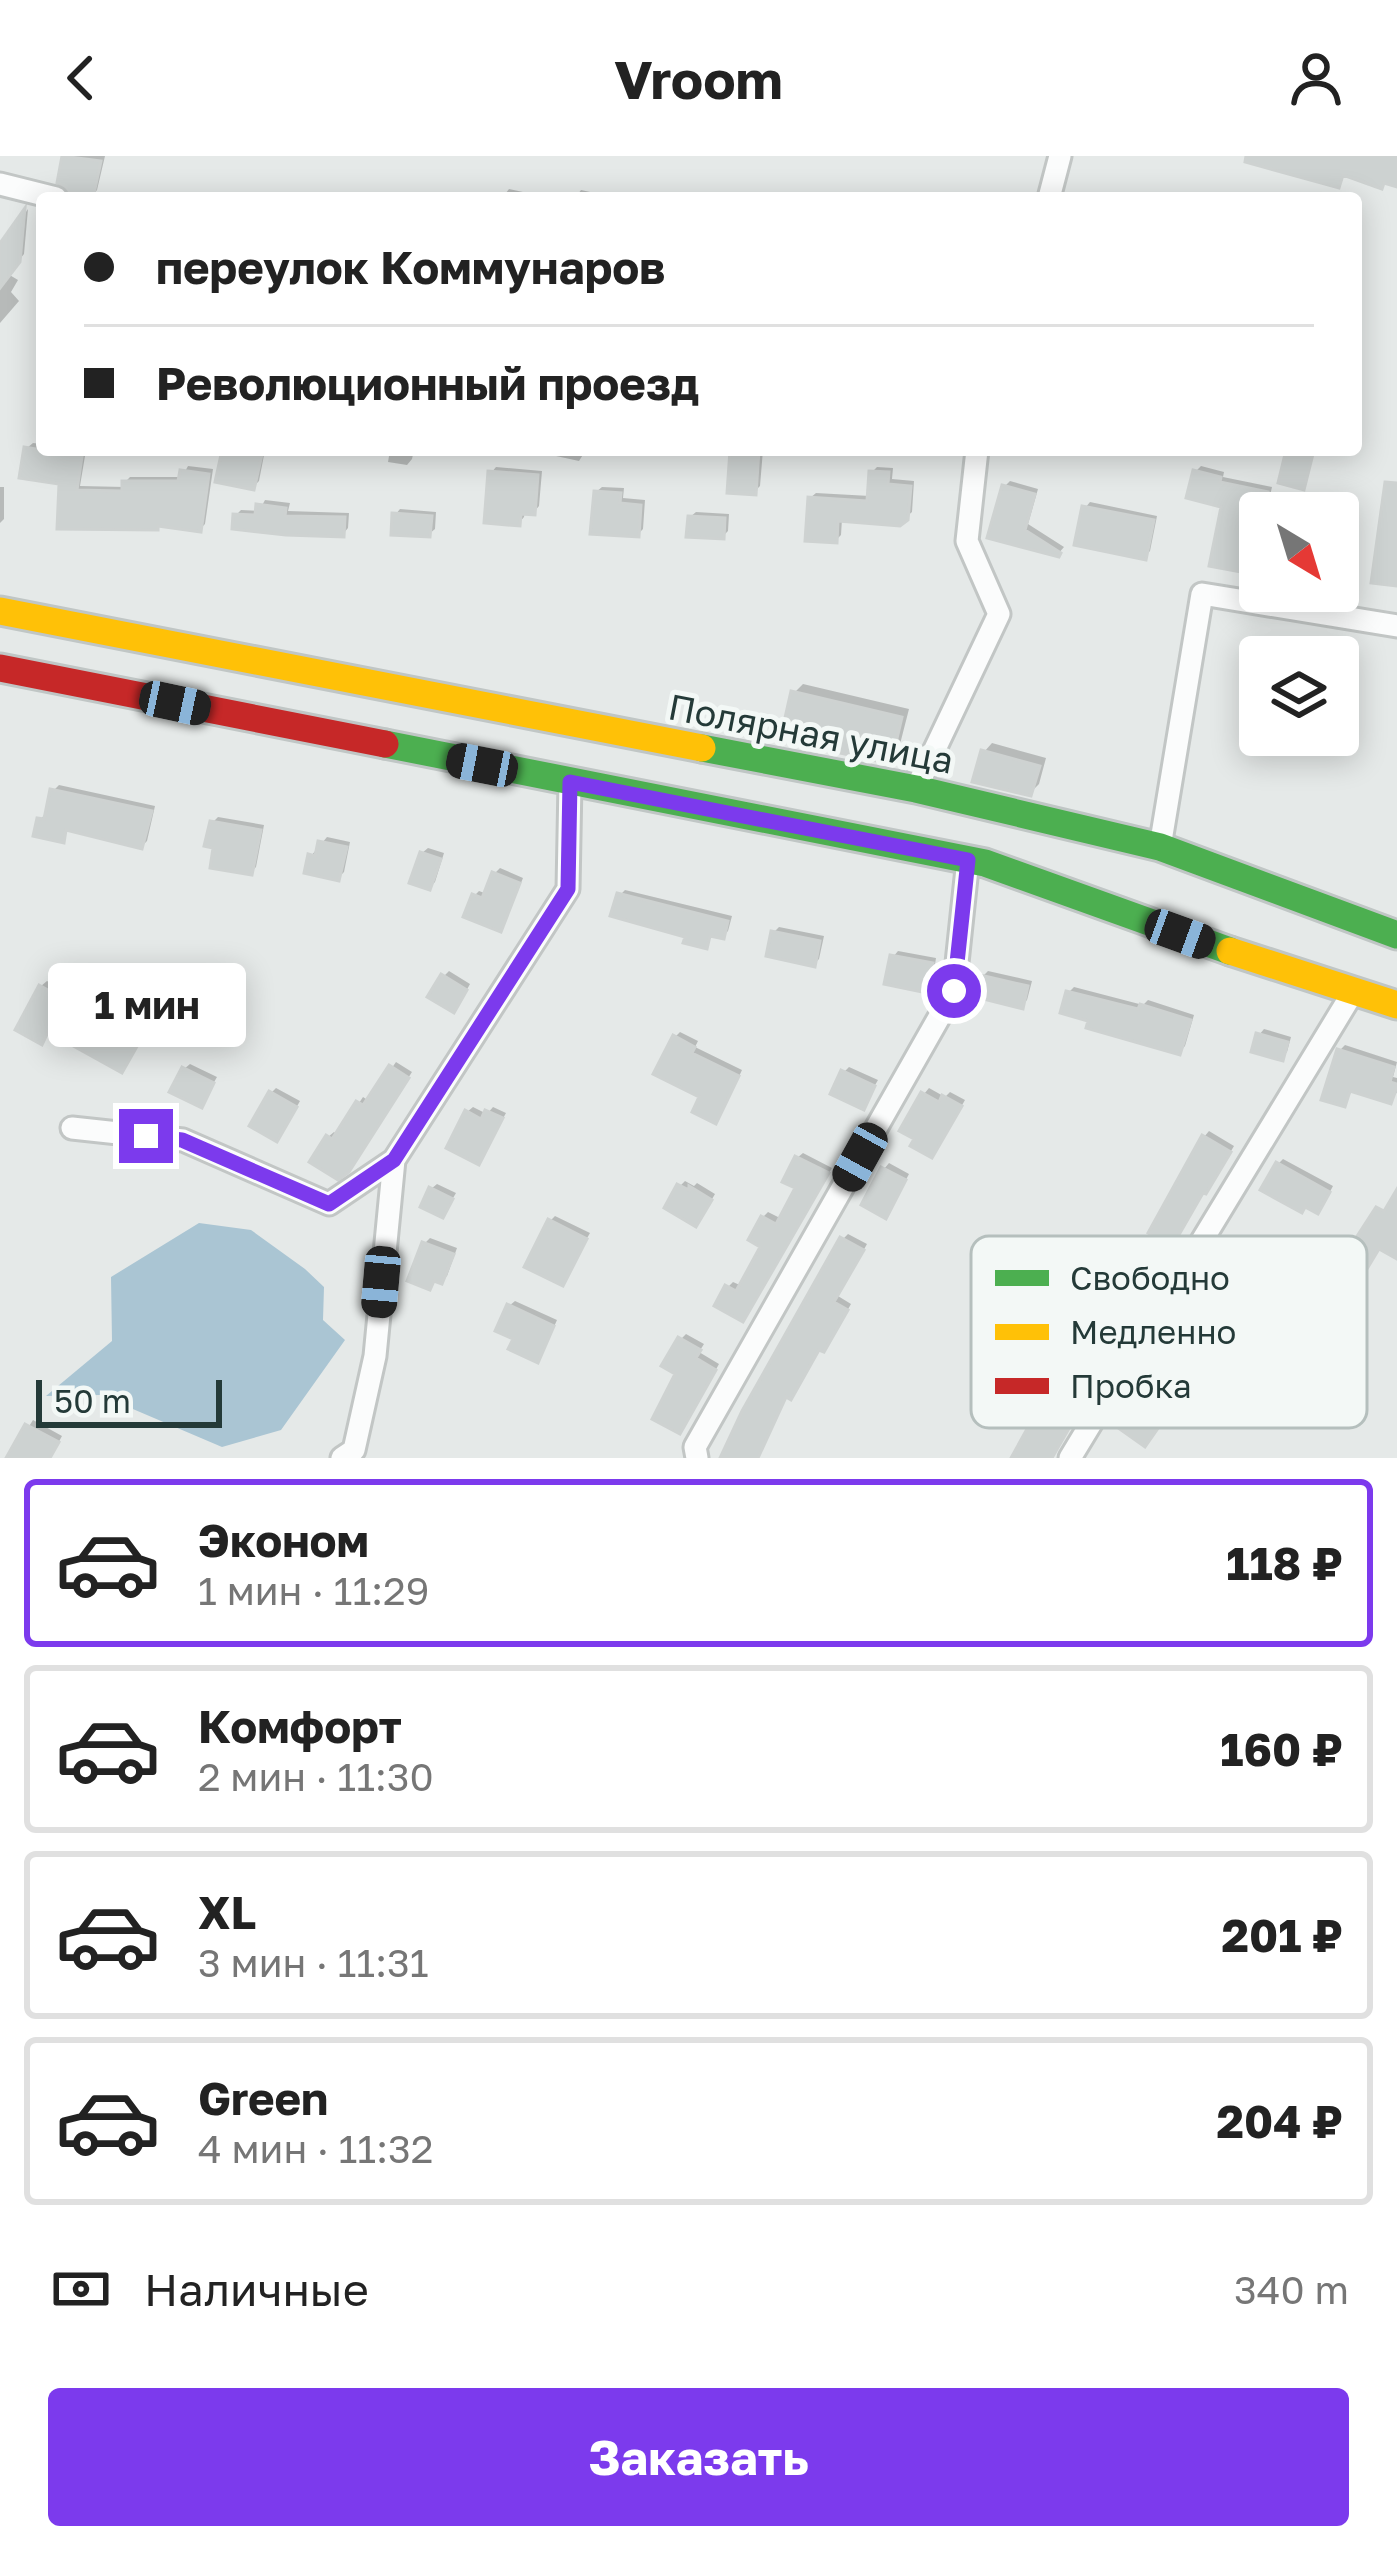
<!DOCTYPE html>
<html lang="ru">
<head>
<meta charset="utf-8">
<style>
	body { margin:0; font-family:"Golos Text",sans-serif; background:#f6f6f6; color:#222; height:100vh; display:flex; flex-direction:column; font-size:45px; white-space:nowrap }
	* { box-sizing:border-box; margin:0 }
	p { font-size:39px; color:#767676 }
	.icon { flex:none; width:66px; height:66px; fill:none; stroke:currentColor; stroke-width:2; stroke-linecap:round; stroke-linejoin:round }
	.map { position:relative; height:1302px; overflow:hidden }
	.details { display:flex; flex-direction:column; background:#fff; flex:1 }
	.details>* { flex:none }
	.top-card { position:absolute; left:36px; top:36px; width:1326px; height:264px; border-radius:12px; box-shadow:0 6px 30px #0003; display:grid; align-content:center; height:264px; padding:0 48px; background:#fff }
	.needle { width:78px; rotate:142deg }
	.controls { position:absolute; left:1239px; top:336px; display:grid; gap:24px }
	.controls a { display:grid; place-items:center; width:120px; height:120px; border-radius:12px; background:#fff; box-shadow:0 6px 30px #0003; font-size:60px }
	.scale { position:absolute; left:36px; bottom:30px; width:186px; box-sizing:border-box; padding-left:12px; border:6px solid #243a38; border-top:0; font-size:33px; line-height:42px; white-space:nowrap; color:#243a38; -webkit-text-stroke:9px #f3f8f6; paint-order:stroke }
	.end { position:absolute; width:54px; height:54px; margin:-27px; border:15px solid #7c3aed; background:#fff; box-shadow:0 0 0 6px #fff }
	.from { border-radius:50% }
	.bubble { position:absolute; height:84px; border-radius:12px; background:#fff; box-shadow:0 6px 30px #0003; font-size:39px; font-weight:700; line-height:84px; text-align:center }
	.car { position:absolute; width:36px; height:72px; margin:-36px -18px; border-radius:15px; box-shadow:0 0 9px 3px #0007; background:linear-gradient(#222 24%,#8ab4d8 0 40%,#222 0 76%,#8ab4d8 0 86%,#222 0) }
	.top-card b { display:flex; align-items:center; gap:42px; height:114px; font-size:45px }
	.top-card b+b { border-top:3px solid #e0e0e0 }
	.top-card i { width:30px; height:30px; background:#222 }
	ul { padding:21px 0 0; list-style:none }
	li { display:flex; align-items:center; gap:36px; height:168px; margin:0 24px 18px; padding:0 24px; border:6px solid #e0e0e0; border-radius:12px }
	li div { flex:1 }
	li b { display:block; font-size:45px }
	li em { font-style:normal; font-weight:700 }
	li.current { border-color:#7c3aed }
	li>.icon { width:108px; height:108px; stroke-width:1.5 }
	.pay { display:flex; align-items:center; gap:30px; height:132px; padding:0 48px; font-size:45px }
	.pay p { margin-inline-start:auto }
	.button { display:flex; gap:24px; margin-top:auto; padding:24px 48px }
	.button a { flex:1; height:138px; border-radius:12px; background:#7c3aed; color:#fff; font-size:48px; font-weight:700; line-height:138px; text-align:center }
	header { display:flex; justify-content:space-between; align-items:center; height:156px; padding:0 48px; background:#fff; font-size:54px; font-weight:700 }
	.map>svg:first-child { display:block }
	.water { fill:#aac5d3 }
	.shadow { fill:#0003 }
	.building { fill:#cdd2d1; stroke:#ced2d1; stroke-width:3 }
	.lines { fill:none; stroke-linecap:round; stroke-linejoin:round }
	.street-casing { stroke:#c2c6c5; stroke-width:27 }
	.fast-casing { stroke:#c0c6c5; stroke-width:33 }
	.slow-casing { stroke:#c0c6c5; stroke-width:33 }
	.jam-casing { stroke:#c0c6c5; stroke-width:33 }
	.street { stroke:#fbfcfc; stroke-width:21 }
	.fast { stroke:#4caf50; stroke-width:27 }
	.slow { stroke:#ffc107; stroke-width:27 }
	.jam { stroke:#c62828; stroke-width:27 }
	.route { stroke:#7c3aed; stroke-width:15 }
	.labels { text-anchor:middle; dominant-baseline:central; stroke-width:10; stroke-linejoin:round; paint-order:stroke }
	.street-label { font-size:36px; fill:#243a38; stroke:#f3f8f6 }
	.key { fill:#f3f8f6; stroke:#b5bfbd; stroke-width:3 }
	.key-label { font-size:33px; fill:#243a38 }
</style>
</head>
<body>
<header><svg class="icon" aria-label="back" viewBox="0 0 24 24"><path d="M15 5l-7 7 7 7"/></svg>Vroom<svg class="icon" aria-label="person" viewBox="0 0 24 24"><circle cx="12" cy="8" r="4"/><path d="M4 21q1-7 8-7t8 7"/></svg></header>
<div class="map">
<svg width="1397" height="1302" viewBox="0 0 1397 1302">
	<rect width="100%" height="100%" fill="#e5e9e8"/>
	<path class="water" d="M199,1067L251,1074L305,1113L324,1131L323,1164L345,1184L281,1274L222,1291L100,1239L46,1240L112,1185L111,1121Z"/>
	<path class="shadow" d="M65,0H105L97,34L92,40L60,25Z
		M509,33L551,42H502Z
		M581,34L604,39L603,42H575Z
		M28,53L24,98L8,118L18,124L11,136L19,145L0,167V93Z
		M33,287L42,288V294H86L80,330L125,331V326L130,321H182L188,310L213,313L205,368L200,373L160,367L60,370L62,325L27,292Z
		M225,294H265L259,325L253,331Z
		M390,294H414L412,303L407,309L388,306Z
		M558,294H586L579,305L556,300Z
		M733,294H763L760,330L754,336Z
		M1201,310L1224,316L1223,321L1272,331L1266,357H1260V389L1256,410L1251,415L1224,349L1196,315Z
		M496,311L542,315L539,350L534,356L525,355L524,361L519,367L491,317Z
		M877,311L893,312L892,323L914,325L912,356L899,367L842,363L841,379L836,384L810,342L816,337L870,340L872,316Z
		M1010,325L1038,333L1028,368L1064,391L1058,398L991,380L1004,331Z
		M0,331H4V363L0,367Z
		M602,331L624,332L623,342L645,344L643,373L638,378L596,336Z
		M265,344L290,347L288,355L349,357L348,372L343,378L236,359L241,354L259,355Z
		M1090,346L1157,360L1150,395L1145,400L1085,352Z
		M400,353L436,356L435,373L429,378L395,359Z
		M696,356L729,358L728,375L723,380L690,361Z
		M803,528L909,553L898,596L890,605L794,537Z
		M992,587L1046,602L1039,628L1030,637L984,596Z
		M59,629L155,650L147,685L142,690L69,672L63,683L40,664L45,658L53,635Z
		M218,661L264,669L256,711L251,716L217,690L212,667Z
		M327,681L350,686L344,716L338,722L311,700Z
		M428,692L444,697L435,726L430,731L422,697Z
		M500,712L523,722L505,767L500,772L474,740L479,735L487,738L494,718Z
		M625,734L732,760L728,775L723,780L713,778L706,790L620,739Z
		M779,771L824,780L819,803L814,808L774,776Z
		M898,795L936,802L932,828L926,833L893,801Z
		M449,815L470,828L459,848L444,820Z
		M988,815L1032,825L1027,844L1022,849L983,820Z
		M47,825L144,879L122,914L50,873L41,885V830Z
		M1074,831L1143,849L1148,844L1194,859L1185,890L1179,896L1092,862L1069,836Z
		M1264,873L1291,881L1287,896L1282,901L1259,879Z
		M680,876L698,885L695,891L742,914L721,959L715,965L675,881Z
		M1345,889L1397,906L1393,921L1397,922V936L1391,945L1353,933L1344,948L1340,894Z
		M396,906L412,916L354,1007L328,981L334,976L338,979L363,941L369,945Z
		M190,908L217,921L201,949L184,913Z
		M849,911L878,924L863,950L844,916Z
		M276,932L300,945L282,977L271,937Z
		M929,932L945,941L950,936L965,944L937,993L924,938Z
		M473,951L487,958L493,951L506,957L479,1006L467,956Z
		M1209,975L1234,990L1211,1029L1204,1034V981Z
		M803,997L832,1012L747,1157L728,1131L733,1126L742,1130L764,1090L763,1061L768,1056L782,1063L799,1031L797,1002Z
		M1283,1003L1333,1030L1323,1049L1278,1008Z
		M889,1007L909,1018L890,1054L884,1013Z
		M685,1025L694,1030L697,1027L715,1038L701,1062L680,1030Z
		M437,1028L456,1037L443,1059L431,1033Z
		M555,1060L590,1077L562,1126L550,1065Z
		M848,1078L867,1088L838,1140L851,1148L829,1187L821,1191L796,1235L791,1240L788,1239L758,1302H730L843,1083Z
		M430,1082L457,1092L447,1120L441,1125L437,1123L430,1130L425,1087Z
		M515,1145L557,1164L542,1198L537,1203L517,1181L509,1150Z
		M686,1178L704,1188L699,1196L719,1208L685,1269L679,1217L681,1183Z
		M1062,1219L1090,1235L1051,1302H1016Z
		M33,1264L62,1280L50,1302H9Z"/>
	<path class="building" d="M62,0L101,5L93,42L70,38L65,31L57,27Z
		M1246,0H1397V31L1384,27L1382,33L1343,19L1339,32L1245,6Z
		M25,52L20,106L0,132V87Z
		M24,291L42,294H83L77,334L122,335V325H178L180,314L209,318L201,376L158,370V374L57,373L59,328L19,322Z
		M222,294H263L254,334L215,326Z
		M730,294H759L756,339L727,337Z
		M1286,294H1314L1304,334L1278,327Z
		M1193,314L1221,321L1220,326L1268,336L1264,357H1260V376L1252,418L1209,410L1221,351L1186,342Z
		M488,315L538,319L535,359L521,358L520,370L484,367Z
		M869,315L889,316L888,328L911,330L908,364L900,370L838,365L837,387L805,385L808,341L867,345Z
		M1385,326L1397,327V430L1371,427Z
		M1002,329L1035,338L1025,374L1061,397L1059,401L987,382Z
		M594,335L621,337L620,347L641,349L639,381L590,378Z
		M256,348L286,352L285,360L345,361L344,381L286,379L232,373L233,358L255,359Z
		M1082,350L1154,364L1146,404L1074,389Z
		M392,357L432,360L430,381L391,379Z
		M688,360L725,362L724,383L686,381Z
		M791,535L902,561L891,608L780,584Z
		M981,594L1040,610L1031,640L972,626Z
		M50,633L152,655L142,693L66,674L64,687L33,680L37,662L44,663Z
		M210,665L261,674L252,719L210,712L213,692L204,690Z
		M318,685L347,691L339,725L304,717L308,698L315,700Z
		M420,696L441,703L430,734L409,727Z
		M492,716L520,727L501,776L463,761L472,738L482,742Z
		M617,737L728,765L724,783L710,780L707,793L683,787L685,781L610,760Z
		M771,775L820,785L815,811L766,800Z
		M890,799L933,807L927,837L884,828Z
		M441,818L467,834L454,857L427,841Z
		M980,819L1028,830L1023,853L975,841Z
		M39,829L140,885L122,917L48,876L42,889L15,874Z
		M1066,835L1138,853L1140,848L1191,864L1180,899L1086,872L1088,865L1060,857Z
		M1256,877L1288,886L1283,905L1251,896Z
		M673,879L695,891L692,897L739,920L716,968L692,956L699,941L653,918Z
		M1337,893L1394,911L1390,926L1397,928V931L1391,948L1350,935L1345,951L1321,944Z
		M389,909L409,922L349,1016L338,1024L309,1006L326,979L332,983L356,945L363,949Z
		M182,911L214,927L202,952L169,936Z
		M841,914L875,930L864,954L830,938Z
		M269,935L297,951L277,986L249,970Z
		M921,936L939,946L942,939L962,950L932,1002L910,990L914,983L899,975Z
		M465,954L481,963L485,954L503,962L479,1009L446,992Z
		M1202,979L1231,996L1206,1038L1203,1037L1172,1091L1148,1077Z
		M795,1000L829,1017L743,1166L714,1150L725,1129L736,1135L760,1091L748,1084L761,1060L776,1068L795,1032L782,1026Z
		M1276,1006L1330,1036L1318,1058L1305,1051L1302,1057L1260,1034Z
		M881,1011L906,1024L886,1063L861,1049Z
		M677,1028L689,1034V1030L712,1044L696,1071L664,1052Z
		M429,1031L453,1043L443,1062L420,1051Z
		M1397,1033V1103L1379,1093L1341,1156L1317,1142L1376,1051L1384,1055Z
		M548,1063L587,1083L563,1130L524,1111Z
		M840,1081L864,1094L834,1146L848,1154L824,1196L819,1194L791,1244L786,1241L758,1302H720L742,1255Z
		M422,1086L454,1098L442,1128L434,1125L430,1134L407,1125Z
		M1231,1086L1267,1108L1252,1134L1235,1123L1185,1208L1195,1214L1175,1248L1145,1291L1110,1266L1159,1192L1161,1193L1202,1124L1206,1126Z
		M507,1148L554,1170L538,1207L508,1193L513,1183L495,1175Z
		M678,1181L701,1194L696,1202L716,1214L680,1278L652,1263L675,1218L661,1210Z
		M1055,1222L1087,1241L1052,1302H1011Z
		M25,1268L59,1286L50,1302H6Z"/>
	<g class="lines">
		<g class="street-casing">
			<path id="street" d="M0,28L56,42
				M1049,42L1060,0
				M916,633L999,458L967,385L977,294
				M1160,691L1202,438L1397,470
				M72,972L183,984L329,1048L394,1004L568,733L570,626
				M342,1302L354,1294L375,1200L394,1004
				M697,1302L695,1291L954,835L968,703
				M1070,1302L1353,836"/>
		</g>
		<g class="fast-casing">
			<path id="fast" d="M385,588L985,707L1230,795
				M702,592L916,633L1160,691L1397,779"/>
		</g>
		<g class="slow-casing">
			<path id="slow" d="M0,455L702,592
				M1230,795L1397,849"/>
		</g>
		<g class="jam-casing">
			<path id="jam" d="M0,512L385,588"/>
		</g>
		<use href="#street" class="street"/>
		<use href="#fast" class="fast"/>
		<use href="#slow" class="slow"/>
		<use href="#jam" class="jam"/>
	</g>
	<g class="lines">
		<path class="route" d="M146,980L182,984L329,1048L394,1004L568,733L570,626L968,704L954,835"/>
	</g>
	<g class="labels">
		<g class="street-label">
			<text transform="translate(811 577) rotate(11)">Полярная улица</text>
		</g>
	</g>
	<rect x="971" y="1080" width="396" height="192" rx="18" class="key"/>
	<rect x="995" y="1114" width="54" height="16" fill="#4caf50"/>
	<rect x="995" y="1168" width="54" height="16" fill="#ffc107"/>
	<rect x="995" y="1222" width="54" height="16" fill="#c62828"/>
	<g class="key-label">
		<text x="1070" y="1134">Свободно</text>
		<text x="1070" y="1188">Медленно</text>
		<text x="1070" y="1242">Пробка</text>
	</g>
</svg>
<div class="controls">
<a><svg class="needle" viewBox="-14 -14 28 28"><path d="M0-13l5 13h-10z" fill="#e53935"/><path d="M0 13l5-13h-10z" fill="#767676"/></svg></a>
<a><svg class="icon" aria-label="layers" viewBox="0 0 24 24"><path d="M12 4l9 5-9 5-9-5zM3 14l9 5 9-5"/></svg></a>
</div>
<div class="scale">50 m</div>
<i class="end from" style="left:954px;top:835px"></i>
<i class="end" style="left:146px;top:980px"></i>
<div class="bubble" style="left:48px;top:807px;width:198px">1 мин</div>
<i class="car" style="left:175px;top:547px;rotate:102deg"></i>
<i class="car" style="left:482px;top:609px;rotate:281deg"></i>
<i class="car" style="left:1180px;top:778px;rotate:110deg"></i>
<i class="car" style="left:860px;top:1001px;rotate:209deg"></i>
<i class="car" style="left:381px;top:1126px;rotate:185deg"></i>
<div class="top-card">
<b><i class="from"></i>переулок Коммунаров</b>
<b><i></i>Революционный проезд</b>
</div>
</div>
<section class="details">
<ul>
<li class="current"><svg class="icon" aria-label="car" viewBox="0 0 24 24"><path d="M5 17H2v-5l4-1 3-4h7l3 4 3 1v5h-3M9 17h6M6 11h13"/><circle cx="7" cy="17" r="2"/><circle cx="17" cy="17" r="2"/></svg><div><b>Эконом</b><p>1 мин · 11:29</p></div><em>118 ₽</em></li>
<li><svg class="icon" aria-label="car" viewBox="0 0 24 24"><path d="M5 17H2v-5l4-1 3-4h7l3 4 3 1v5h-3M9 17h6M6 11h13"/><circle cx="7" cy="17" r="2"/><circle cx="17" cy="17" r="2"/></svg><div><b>Комфорт</b><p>2 мин · 11:30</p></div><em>160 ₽</em></li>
<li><svg class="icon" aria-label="car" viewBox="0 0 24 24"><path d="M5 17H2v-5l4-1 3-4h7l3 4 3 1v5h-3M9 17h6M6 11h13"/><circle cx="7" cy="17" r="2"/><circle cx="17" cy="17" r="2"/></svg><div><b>XL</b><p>3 мин · 11:31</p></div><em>201 ₽</em></li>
<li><svg class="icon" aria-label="car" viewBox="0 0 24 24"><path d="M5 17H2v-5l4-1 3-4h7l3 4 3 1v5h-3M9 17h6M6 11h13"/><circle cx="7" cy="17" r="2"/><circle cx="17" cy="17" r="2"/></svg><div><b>Green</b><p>4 мин · 11:32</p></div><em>204 ₽</em></li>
</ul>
<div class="pay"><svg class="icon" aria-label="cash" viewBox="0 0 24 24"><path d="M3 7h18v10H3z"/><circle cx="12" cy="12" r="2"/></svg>Наличные<p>340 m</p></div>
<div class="button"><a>Заказать</a></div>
</section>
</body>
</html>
